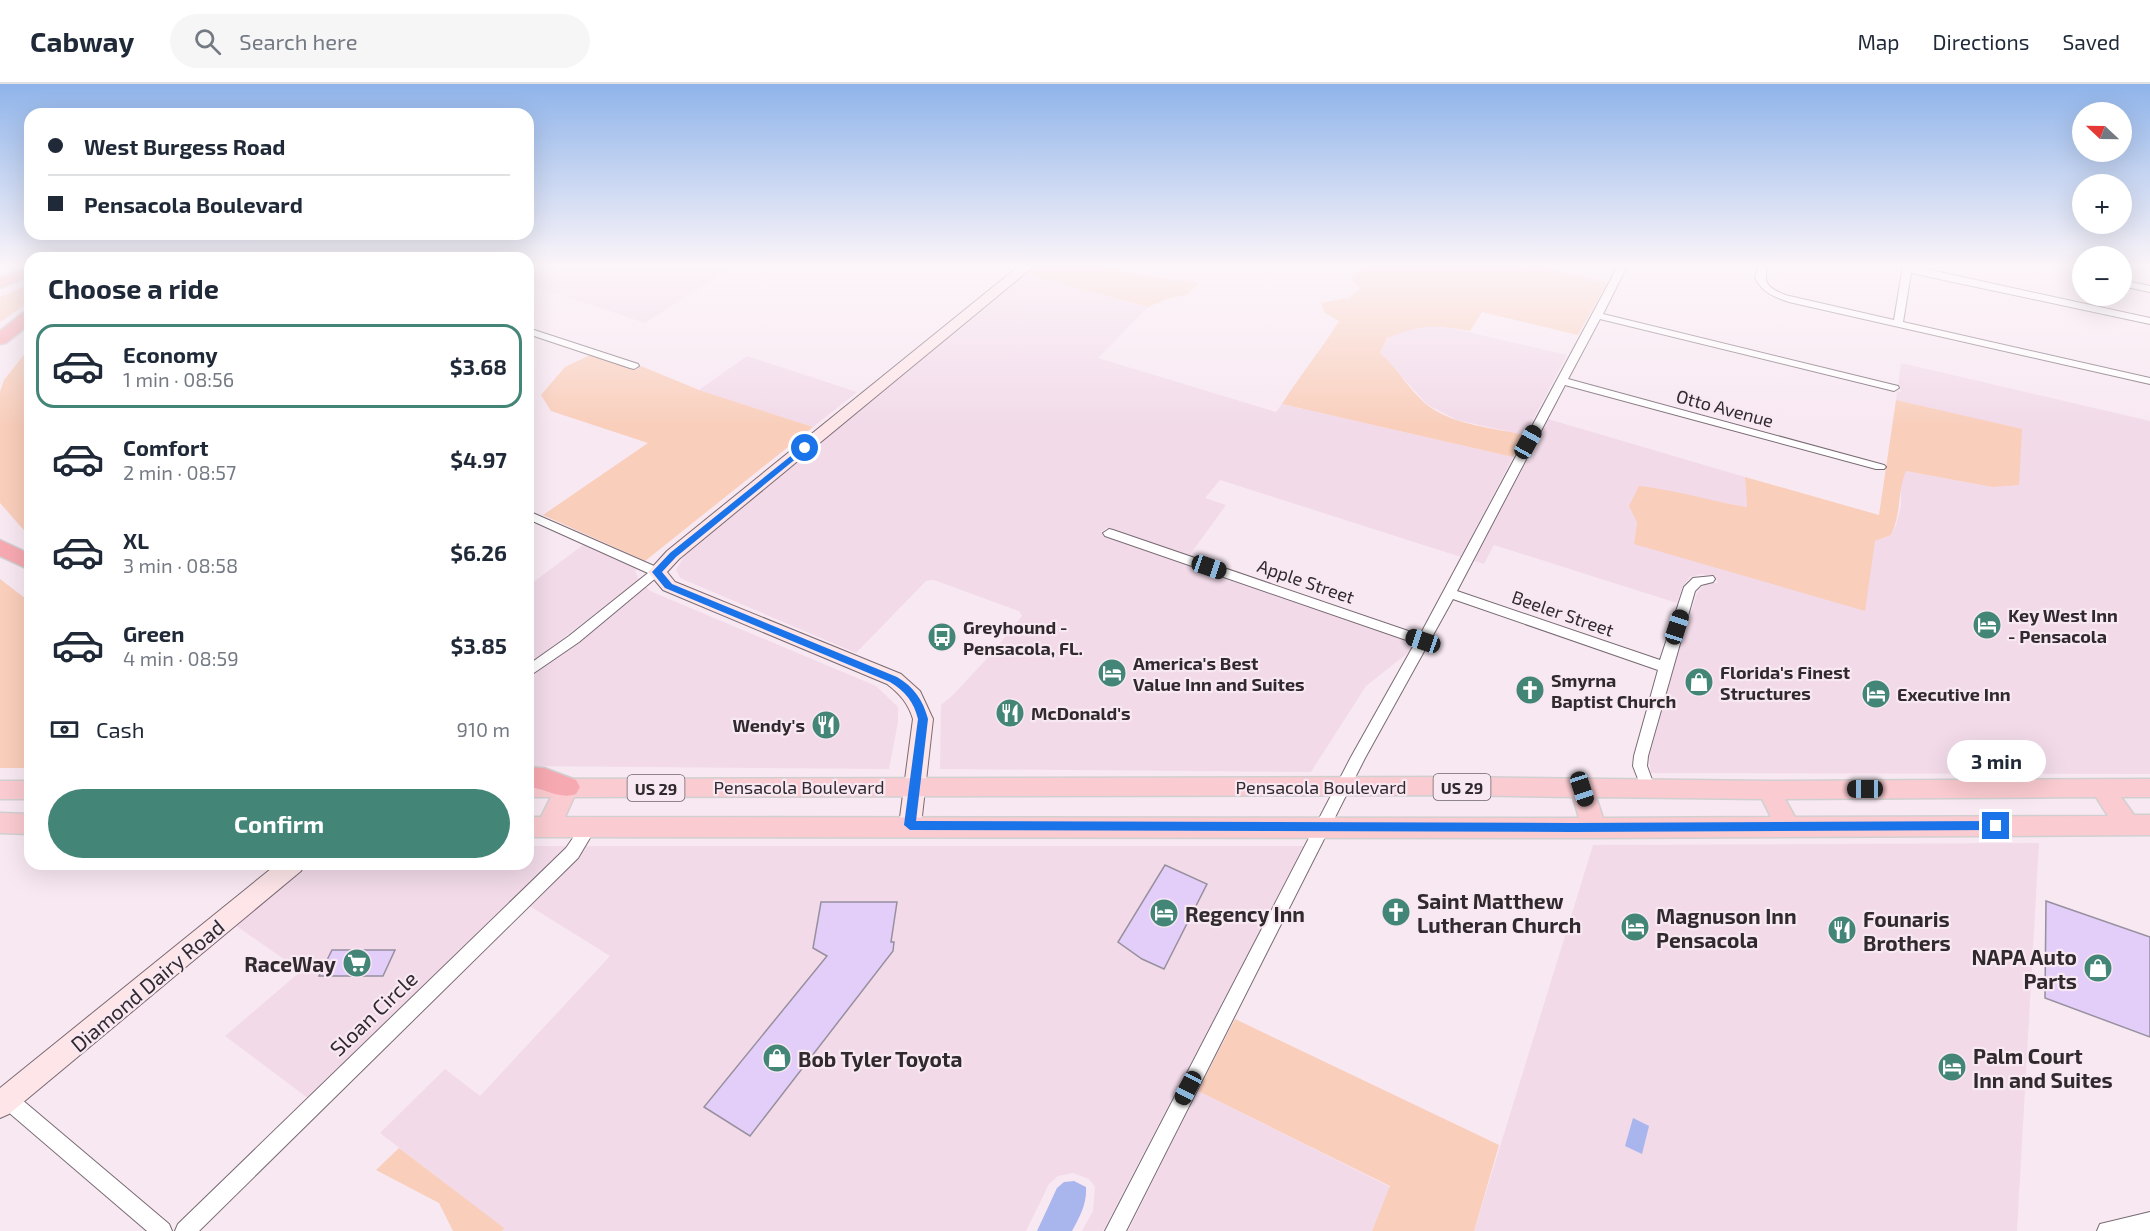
<!DOCTYPE html>
<html lang="en">
<head>
<meta charset="utf-8">
<style>
	body { margin:0; font-family:"Exo 2",sans-serif; background:#f6f6f7; color:#1f2937; height:100vh; display:flex; flex-direction:column; font-size:22px; white-space:nowrap }
	* { box-sizing:border-box; margin:0 }
	p { font-size:20px; color:#747a83 }
	.icon { flex:none; width:33px; height:33px; fill:none; stroke:currentColor; stroke-width:2; stroke-linecap:round; stroke-linejoin:round }
	.map { position:relative; flex:1; overflow:hidden }
	.details { position:absolute; left:24px; top:168px; width:510px; height:618px; display:flex; flex-direction:column; background:#fff; border-radius:18px; box-shadow:0 6px 24px #0002 }
	.details>* { flex:none }
	.banner { position:absolute; left:24px; top:24px; width:510px; height:132px; border-radius:18px; box-shadow:0 6px 24px #0002; display:grid; align-content:center; height:132px; padding:0 24px; background:#fff }
	.needle { width:39px; rotate:292deg }
	.fabs { position:absolute; left:2072px; top:18px; display:grid; gap:12px }
	.fabs a { display:grid; place-items:center; width:60px; height:60px; border-radius:50%; background:#fff; box-shadow:0 6px 24px #0002; font-size:30px }
	.end { position:absolute; width:27px; height:27px; margin:-14px; border:8px solid #1a73e8; background:#fff; box-shadow:0 0 0 3px #fff }
	.from { border-radius:50% }
	.bubble { position:absolute; height:42px; border-radius:21px; background:#fff; box-shadow:0 6px 24px #0002; font-size:20px; font-weight:700; line-height:42px; text-align:center }
	.car { position:absolute; width:18px; height:36px; margin:-18px -9px; border-radius:8px; box-shadow:0 0 4px 2px #0007; background:linear-gradient(#222 24%,#8ab4d8 0 40%,#222 0 76%,#8ab4d8 0 86%,#222 0) }
	.banner b { display:flex; align-items:center; gap:21px; height:57px; font-size:22px }
	.banner b+b { border-top:2px solid #e0e1e3 }
	.banner i { width:15px; height:15px; background:#1f2937 }
	ul { padding:0; list-style:none }
	li { display:flex; align-items:center; gap:18px; height:84px; margin:0 12px 9px; padding:0 12px; border:3px solid transparent; border-radius:18px }
	li div { flex:1 }
	li b { display:block; font-size:22px }
	li em { font-style:normal; font-weight:700 }
	li.on { border-color:#438577 }
	li>.icon { width:54px; height:54px; stroke-width:1.5 }
	h2 { padding:0 24px; font-size:27px; line-height:72px }
	.pay { display:flex; align-items:center; gap:15px; height:66px; padding:0 24px; font-size:22px }
	.pay p { margin-inline-start:auto }
	.primary-button { display:flex; gap:12px; margin-top:auto; padding:12px 24px }
	.primary-button a { flex:1; height:69px; border-radius:36px; background:#438577; color:#fff; font-size:24px; font-weight:700; line-height:69px; text-align:center }
	header { display:flex; align-items:center; gap:36px; box-sizing:border-box; height:84px; padding:0 30px; background:#fff; border-bottom:2px solid #e0e1e3 }
	header strong { font-size:28px }
	nav { display:flex; gap:33px; margin-inline-start:auto; font-size:21px }
	.search { width:420px; height:54px; background:#f6f6f7; display:flex; align-items:center; gap:15px; box-sizing:border-box; padding:0 21px; border-radius:33px; color:#747a83; font-size:22px }
	.map>svg:first-child { display:block }
	.built { fill:#f2dae9 }
	.green { fill:#f9cebb }
	.water { fill:#a9b5ed }
	.building { fill:#e3cdf9; stroke:#97909e; stroke-width:1.5 }
	.lines { fill:none; stroke-linecap:round; stroke-linejoin:round }
	.street-casing { stroke:#796b74; stroke-width:2 }
	.secondary-casing { stroke:#796b74; stroke-width:2 }
	.primary-casing { stroke:#d1d0d1; stroke-width:3 }
	.highway-casing { stroke:#d1d0d1; stroke-width:3 }
	.street { fill:#fff; fill-rule:evenodd }
	.secondary { fill:#fde5e8; fill-rule:evenodd }
	.primary { fill:#facbd0; fill-rule:evenodd }
	.highway { fill:#f7a9b1; fill-rule:evenodd }
	.route { fill:#1a73e8 }
	.labels { text-anchor:middle; dominant-baseline:central; stroke-width:4.5; stroke-linejoin:round; paint-order:stroke }
	.shield { fill:#f8e8f2; stroke:#6c6369; stroke-width:1.5 }
	.shield-label { font-size:16px; font-weight:bold; fill:#302a2e }
	.street-label { font-size:18px; fill:#302a2e; stroke:#f8e8f2 }
	.poi-label { font-size:18px; font-weight:bold; fill:#302a2e; stroke:#f8e8f2; text-anchor:start }
	.near-poi-label { font-size:21px; font-weight:bold; fill:#302a2e; stroke:#f8e8f2; text-anchor:start }
	.near-street-label { font-size:21px; fill:#302a2e; stroke:#f8e8f2 }
</style>
</head>
<body>
<header>
<strong>Cabway</strong>
<div class="search"><svg class="icon" aria-label="search" viewBox="0 0 24 24"><circle cx="10" cy="10" r="6"/><path d="M15 15l6 6"/></svg>Search here</div>
<nav><a>Map</a><a>Directions</a><a>Saved</a></nav>
</header>
<div class="map">
<svg width="2150" height="1147" viewBox="0 0 2150 1147">
	<rect width="100%" height="100%" fill="#f8e8f2"/>
	<path class="built" d="M528,182H734L645,239L528,200Z
		M1026,190L1148,223L1098,274L1276,328L1282,320L1513,373L1461,473L1220,396L1205,414L1226,421L1189,472L1106,444L1101,449L1414,558L1409,568L1366,602L1311,688L940,685L941,621L953,611L993,568L1022,532L1019,527L934,496L926,497L856,569L680,494L676,486L685,471Z
		M1437,241L1567,271L1525,351L1457,336L1428,321L1380,269L1387,254L1414,244Z
		M747,272L857,308L813,343L699,306Z
		M1901,279L2150,337V690L1651,689L1649,674L1673,585L1697,509L1706,499H1718L1714,492L1701,490L1690,493L1682,504L1677,519L1494,461L1484,480L1474,477L1526,376L1531,377L1541,355L1538,354L1548,335L1745,393L1747,423L1715,417L1637,438L1634,460L1875,457L1891,451L1896,441L1901,422V399L1906,387L1992,403L2022,346L1896,316L1897,307L1900,308L1901,304L1898,303Z
		M583,461L637,485L635,487L639,496L528,581V502Z
		M646,503L650,507L876,602L898,623V638L889,685L528,682V595Z
		M2039,759L2017,1147H1474L1593,761Z
		M528,762H568L309,1015L225,952L301,887L232,839L303,780H528Z
		M586,762H1304L1103,1147H1082L1093,1127L1095,1103L1089,1095L1073,1089L1058,1092L1049,1100L1026,1147H502L503,1144L380,1049L445,985L480,1012L610,872L528,821Z
		M1198,1007L1390,1103L1372,1147H1128Z"/>
	<path class="green" d="M1036,182H1101L1149,193L1199,198L1187,211L1169,214L1148,223L1026,190Z
		M1369,182H1539L1607,199L1578,251L1482,228L1470,247C1433,240 1423,240 1387,254L1380,269C1397,284 1410,307 1427,321C1453,341 1494,344 1525,351L1513,373L1282,320C1300,291 1321,266 1339,237L1325,229L1321,219L1349,214L1360,204L1350,192Z
		M30,200V217L0,238V213Z
		M30,263V453L0,419V308L4,296Z
		M590,271L635,286L641,282L699,306L813,343L645,477L543,431L648,359L551,327L541,311L565,283Z
		M1896,316L2022,345L2019,401L1992,403L1906,387C1897,408 1902,428 1891,451L1875,457L1865,527L1634,460L1637,438L1629,422L1639,402C1677,406 1709,417 1747,423L1745,393L1879,431Z
		M0,495L30,518V684H0Z
		M1235,935L1499,1061L1474,1147H1372L1390,1102L1198,1007Z
		M399,1064L504,1144L502,1147H453L439,1119L376,1086Z"/>
	<path class="water" d="M1633,1034L1649,1042L1642,1070L1625,1062Z
		M1074,1097L1086,1103C1087,1120 1080,1132 1072,1147H1037L1057,1104L1064,1098Z"/>
	<path class="building" d="M1165,781L1207,800L1164,885L1142,875L1118,858Z
		M2046,817L2150,853V953L2045,914Z
		M821,818H897L891,858H894L893,867L750,1052L704,1023L827,872L813,864Z
		M332,866H395L383,892H319Z"/>
	<g class="lines">
		<g class="street-casing">
			<path id="street" d="M1618,182H1627L1603,230L1898,302L1899,304L1894,307L1600,235L1568,295L1884,381L1886,383L1884,385H1876L1565,301L1457,507L1660,576L1684,503L1693,494L1713,492L1715,495L1713,498L1701,501L1695,507L1648,672L1647,682L1655,704L1653,708L1648,710L1643,708L1633,682L1634,672L1658,586L1453,515L1365,674L1126,1147H1105L1351,673L1415,559L1105,452L1103,449L1109,445L1113,446L1420,551Z
				M1759,182H1768C1762,200 1769,204 1785,211L1894,236L1903,182H1912L2150,234V240L1911,189L1903,238L2150,294V300L1789,218C1774,213 1761,208 1755,193Z
				M2121,196L2150,202V208L2121,202Z
				M528,244L638,280L639,282L634,285L630,284L528,250Z
				M528,427L661,485L663,488L579,558L528,593V581L569,552L648,489L528,435Z
				M589,736L594,738L597,742L578,774L199,1147H175L178,1140L566,764L584,738Z
				M7,1006L14,1009L169,1140L172,1147H147L0,1021V1010Z
				M2150,1128V1147H2097L2100,1140Z"/>
		</g>
		<g class="secondary-casing">
			<path id="secondary" d="M1019,182H1034L679,475L667,488L675,498L901,590L920,607L933,635L921,741L918,747L910,750L902,747L899,741L913,635C908,619 900,610 887,600L663,506L648,488L667,467Z
				M277,780H304L301,787L9,1030L0,1034V1004Z"/>
		</g>
		<g class="primary-casing">
			<path id="primary" d="M1454,693L1769,697L2150,695V713H2121L2134,731H2150V751L1594,754L528,753V733H541L551,713H528V695ZM1454,711L1573,713L1579,734L565,733L574,713ZM1596,713L1762,715L1771,733L1603,734ZM2096,713L2108,732L1795,733L1785,715Z
				M0,697H30V715H0Z
				M0,729L30,730V750L0,749Z"/>
		</g>
		<g class="highway-casing">
			<path id="highway" d="M30,182V192L0,204V193Z
				M30,227V240L6,259L0,260V247L24,228Z
				M0,456L30,470V486L0,472Z
				M528,683L544,684L576,696L580,703L576,710C560,716 545,704 528,703Z"/>
		</g>
		<use href="#street" class="street"/>
		<use href="#secondary" class="secondary"/>
		<use href="#primary" class="primary"/>
		<use href="#highway" class="highway"/>
	</g>
	<linearGradient id="sky" x2="0" y2="1"><stop stop-color="#8fb4ea"/><stop offset="0.53" stop-color="#fcf5f9"/><stop offset="1" stop-color="#fcf5f9" stop-opacity="0"/></linearGradient>
	<rect width="2150" height="343" fill="url(#sky)"/>
	<path class="route" d="M802,363L809,364L676,473L662,488L672,500L897,593C914,603 923,616 928,635L916,737L1572,739L1996,737L2002,742L1996,746L1572,748L910,746L904,741L918,635C914,618 905,607 890,598L665,504L652,488L670,469Z"/>
	<defs>
		<g id="hotel-disc" transform="scale(1.5)"><circle r="9.5" fill="#438577" stroke="#f8e8f2"/><path d="M-6-4.5h1.5V1H6V5H4.5V3h-9V5H-6ZM-4 0a1.8 1.8 0 1 1 3.6 0ZM.5 0V-2.5h3Q6-2.5 6 0Z" fill="#fff"/></g>
		<g id="bus-disc" transform="scale(1.5)"><circle r="9.5" fill="#438577" stroke="#f8e8f2"/><path d="M-5-6H5V4H4V6H2V4H-2V6H-4V4H-5ZM-3.5-4V0h7V-4ZM-3.5 1.2v1.5H-2V1.2ZM2 1.2v1.5H3.5V1.2Z" fill="#fff"/></g>
		<g id="shop-disc" transform="scale(1.5)"><circle r="9.5" fill="#438577" stroke="#f8e8f2"/><path d="M-5-2.5h2.3a2.7 3.5 0 0 1 5.4 0H5L5.5 6h-11ZM-1.5-2.5h3a1.5 2.3 0 0 0-3 0Z" fill="#fff"/></g>
		<g id="church-disc" transform="scale(1.5)"><circle r="9.5" fill="#438577" stroke="#f8e8f2"/><path d="M-1.2-6h2.4v3.5h3.3v2.4h-3.3V6h-2.4V-.1h-3.3v-2.4h3.3Z" fill="#fff"/></g>
		<g id="restaurant-disc" transform="scale(1.5)"><circle r="9.5" fill="#438577" stroke="#f8e8f2"/><path d="M-5-6h1v4h1v-4h1v4h1v-4h1v5L-1.5 .5V6h-2V.5L-5-1ZM5-6V6H3V1.5H1.5Q1.5-4 5-6Z" fill="#fff"/></g>
		<g id="supermarket-disc" transform="scale(1.5)"><circle r="9.5" fill="#438577" stroke="#f8e8f2"/><path d="M-6-5.5h2.5l.6 2H6L4.5 2H-2.5L-4.4-4H-6ZM-1.5 3.2a1.3 1.3 0 1 0 .1 0ZM3 3.2a1.3 1.3 0 1 0 .1 0Z" fill="#fff"/></g>
	</defs>
	<g fill-rule="evenodd">
		<use href="#hotel-disc" x="1987" y="541"/>
		<use href="#bus-disc" x="942" y="553"/>
		<use href="#hotel-disc" x="1112" y="589"/>
		<use href="#shop-disc" x="1699" y="598"/>
		<use href="#church-disc" x="1530" y="606"/>
		<use href="#hotel-disc" x="1876" y="610"/>
		<use href="#restaurant-disc" x="1010" y="629"/>
		<use href="#restaurant-disc" x="826" y="641"/>
		<use href="#church-disc" x="1396" y="828"/>
		<use href="#hotel-disc" x="1164" y="829"/>
		<use href="#hotel-disc" x="1635" y="843"/>
		<use href="#restaurant-disc" x="1842" y="846"/>
		<use href="#supermarket-disc" x="357" y="879"/>
		<use href="#shop-disc" x="2098" y="884"/>
		<use href="#shop-disc" x="777" y="974"/>
		<use href="#hotel-disc" x="1952" y="983"/>
	</g>
	<g class="labels">
		<g class="shield">
			<rect x="1433.5" y="690" width="57" height="26" rx="4.5"/>
			<rect x="627.5" y="691" width="57" height="26" rx="4.5"/>
		</g>
		<g class="shield-label">
			<text x="1462" y="703">US 29</text>
			<text x="656" y="704">US 29</text>
		</g>
		<g class="street-label">
			<text transform="translate(1725 324) rotate(15)">Otto Avenue</text>
			<text transform="translate(1306 497) rotate(19)">Apple Street</text>
			<text transform="translate(1563 529) rotate(19)">Beeler Street</text>
			<text x="799" y="703">Pensacola Boulevard</text>
			<text x="1321" y="703">Pensacola Boulevard</text>
		</g>
		<g class="poi-label">
			<text x="2008" y="531">Key West Inn<tspan x="2008" dy="21">- Pensacola</tspan></text>
			<text x="963" y="543">Greyhound -<tspan x="963" dy="21">Pensacola, FL.</tspan></text>
			<text x="1133" y="579">America's Best<tspan x="1133" dy="21">Value Inn and Suites</tspan></text>
			<text x="1720" y="588">Florida's Finest<tspan x="1720" dy="21">Structures</tspan></text>
			<text x="1551" y="596">Smyrna<tspan x="1551" dy="21">Baptist Church</tspan></text>
			<text x="1897" y="610">Executive Inn</text>
			<text x="1031" y="629">McDonald's</text>
			<text x="805" y="641" text-anchor="end">Wendy's</text>
		</g>
		<g class="near-poi-label">
			<text x="1417" y="816">Saint Matthew<tspan x="1417" dy="24">Lutheran Church</tspan></text>
			<text x="1185" y="829">Regency Inn</text>
			<text x="1656" y="831">Magnuson Inn<tspan x="1656" dy="24">Pensacola</tspan></text>
			<text x="1863" y="834">Founaris<tspan x="1863" dy="24">Brothers</tspan></text>
			<text x="2077" y="872" text-anchor="end">NAPA Auto<tspan x="2077" dy="24">Parts</tspan></text>
			<text x="336" y="879" text-anchor="end">RaceWay</text>
			<text x="1973" y="971">Palm Court<tspan x="1973" dy="24">Inn and Suites</tspan></text>
			<text x="798" y="974">Bob Tyler Toyota</text>
		</g>
		<g class="near-street-label">
			<text transform="translate(147 901) rotate(-40)">Diamond Dairy Road</text>
			<text transform="translate(373 929) rotate(-44)">Sloan Circle</text>
		</g>
	</g>
</svg>
<div class="fabs">
<a><svg class="needle" viewBox="-14 -14 28 28"><path d="M0-13l5 13h-10z" fill="#e53935"/><path d="M0 13l5-13h-10z" fill="#747a83"/></svg></a>
<a>+</a>
<a>−</a>
</div>
<i class="end from" style="left:805px;top:364px"></i>
<i class="end" style="left:1996px;top:742px"></i>
<div class="bubble" style="left:1947px;top:656px;width:99px">3 min</div>
<i class="car" style="left:1528px;top:358px;rotate:29deg"></i>
<i class="car" style="left:1209px;top:483px;rotate:109deg"></i>
<i class="car" style="left:1677px;top:543px;rotate:18deg"></i>
<i class="car" style="left:1423px;top:557px;rotate:289deg"></i>
<i class="car" style="left:1582px;top:705px;rotate:162deg"></i>
<i class="car" style="left:1865px;top:705px;rotate:270deg"></i>
<i class="car" style="left:1188px;top:1004px;rotate:208deg"></i>
<div class="banner">
<b><i class="from"></i>West Burgess Road</b>
<b><i></i>Pensacola Boulevard</b>
</div>
<section class="details">
<h2>Choose a ride</h2>
<ul>
<li class="on"><svg class="icon" aria-label="car" viewBox="0 0 24 24"><path d="M5 17H2v-5l4-1 3-4h7l3 4 3 1v5h-3M9 17h6M6 11h13"/><circle cx="7" cy="17" r="2"/><circle cx="17" cy="17" r="2"/></svg><div><b>Economy</b><p>1 min · 08:56</p></div><em>$3.68</em></li>
<li><svg class="icon" aria-label="car" viewBox="0 0 24 24"><path d="M5 17H2v-5l4-1 3-4h7l3 4 3 1v5h-3M9 17h6M6 11h13"/><circle cx="7" cy="17" r="2"/><circle cx="17" cy="17" r="2"/></svg><div><b>Comfort</b><p>2 min · 08:57</p></div><em>$4.97</em></li>
<li><svg class="icon" aria-label="car" viewBox="0 0 24 24"><path d="M5 17H2v-5l4-1 3-4h7l3 4 3 1v5h-3M9 17h6M6 11h13"/><circle cx="7" cy="17" r="2"/><circle cx="17" cy="17" r="2"/></svg><div><b>XL</b><p>3 min · 08:58</p></div><em>$6.26</em></li>
<li><svg class="icon" aria-label="car" viewBox="0 0 24 24"><path d="M5 17H2v-5l4-1 3-4h7l3 4 3 1v5h-3M9 17h6M6 11h13"/><circle cx="7" cy="17" r="2"/><circle cx="17" cy="17" r="2"/></svg><div><b>Green</b><p>4 min · 08:59</p></div><em>$3.85</em></li>
</ul>
<div class="pay"><svg class="icon" aria-label="cash" viewBox="0 0 24 24"><path d="M3 7h18v10H3z"/><circle cx="12" cy="12" r="2"/></svg>Cash<p>910 m</p></div>
<div class="primary-button"><a>Confirm</a></div>
</section>
</div>
</body>
</html>
